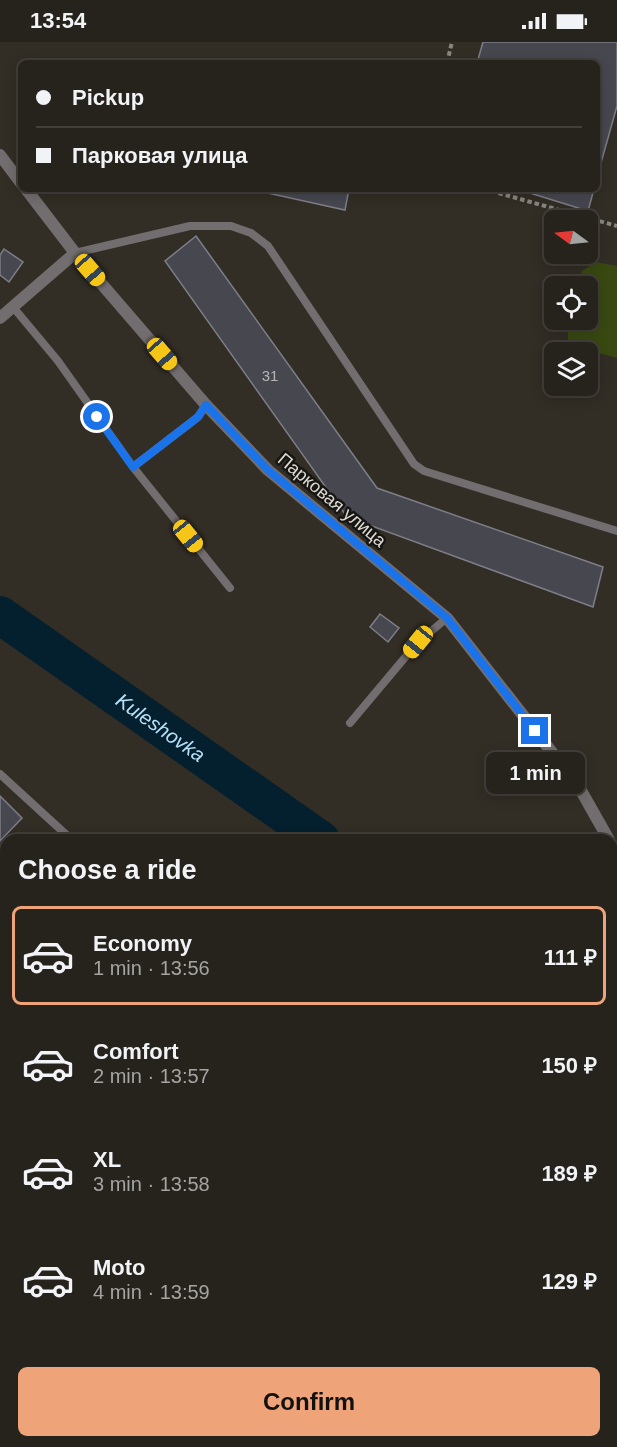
<!DOCTYPE html>
<html lang="en">
<head>
<meta charset="utf-8">
<style>
	body { margin:0; font-family:Arial,sans-serif; background:#2e2a25; color:#f1f3f6; height:100vh; display:flex; flex-direction:column; font-size:22px; white-space:nowrap }
	* { box-sizing:border-box; margin:0 }
	p { font-size:20px; color:#a4a4a3 }
	.icon { flex:none; width:33px; height:33px; fill:none; stroke:currentColor; stroke-width:2; stroke-linecap:round; stroke-linejoin:round }
	.map { position:relative; flex:1; overflow:hidden }
	.sheet { position:absolute; left:0px; top:792px; width:618px; height:614px; display:flex; flex-direction:column; background:#26221c; border-radius:18px 18px 0 0; box-shadow:0 3px 15px #0003,0 0 0 2px #423f3b }
	.sheet>* { flex:none }
	.banner { position:absolute; left:18px; top:18px; width:582px; height:132px; border-radius:9px; box-shadow:0 3px 15px #0003,0 0 0 2px #423f3b; display:grid; align-content:center; height:132px; padding:0 18px; background:#26221c }
	.needle { width:39px; rotate:285deg }
	.tools { position:absolute; left:544px; top:168px; display:grid; gap:12px }
	.tools a { display:grid; place-items:center; width:54px; height:54px; border-radius:9px; background:#26221c; box-shadow:0 3px 15px #0003,0 0 0 2px #423f3b; font-size:30px }
	.end { position:absolute; width:27px; height:27px; margin:-14px; border:8px solid #1a73e8; background:#fff; box-shadow:0 0 0 3px #fff }
	.from { border-radius:50% }
	.bubble { position:absolute; height:42px; border-radius:9px; background:#26221c; box-shadow:0 3px 15px #0003,0 0 0 2px #423f3b; font-size:20px; font-weight:800; line-height:42px; text-align:center }
	.car { position:absolute; width:18px; height:36px; margin:-18px -9px; border-radius:8px; box-shadow:0 0 4px 2px #0007; background:linear-gradient(#f5c518 24%,#345 0 40%,#f5c518 0 76%,#345 0 86%,#f5c518 0) }
	.banner b { display:flex; align-items:center; gap:21px; height:57px; font-size:22px }
	.banner b+b { border-top:2px solid #423f3b }
	.banner i { width:15px; height:15px; background:#f1f3f6 }
	ul { padding:0; list-style:none }
	li { display:flex; align-items:center; gap:18px; height:99px; margin:0 12px 9px; padding:0 6px; border:3px solid transparent; border-radius:9px }
	li div { flex:1 }
	li b { display:block; font-size:22px }
	li em { font-style:normal; font-weight:800 }
	li.active { border-color:#efa378 }
	li>.icon { width:54px; height:54px; stroke-width:1.5 }
	h2 { padding:0 18px; font-size:27px; line-height:72px }
	.action { display:flex; gap:12px; margin-top:auto; padding:12px 18px }
	.action a { flex:1; height:69px; border-radius:9px; background:#efa378; color:#111; font-size:24px; font-weight:800; line-height:69px; text-align:center }
	.status { display:flex; justify-content:space-between; align-items:center; height:42px; padding:0 30px; background:#26221c; direction:ltr }
	.status svg { height:16px; fill:currentColor }
	.map>svg:first-child { display:block }
	.green { fill:#394911 }
	.lines { fill:none; stroke-linecap:round; stroke-linejoin:round }
	.river { stroke:#041f2d; stroke-width:38 }
	.building { fill:#474750; stroke:#7e7e88; stroke-width:1.5 }
	.path { stroke:#8a867f; stroke-width:4; stroke-dasharray:4.5 3; stroke-linecap:butt }
	.lane { stroke:#726d6f; stroke-width:8 }
	.street { stroke:#726d6f; stroke-width:12 }
	.route { stroke:#1a73e8; stroke-width:8 }
	.labels { text-anchor:middle; dominant-baseline:central; stroke-width:5; stroke-linejoin:round; paint-order:stroke }
	.number-label { font-size:15px; fill:#b8b5b4 }
	.street-label { font-size:18px; fill:#dddad5; stroke:#181612 }
	.water-label { font-size:20px; font-style:italic; fill:#b7e0f9; stroke:#181612 }
</style>
</head>
<body>
<div class="status"><b>13:54</b><svg viewBox="0 0 49 12"><path d="M0 12V9h3v3zM5 12V6h3v6zM10 12V3h3v9zM15 12V0h3v12zM26 1h20v11H26zM47 4h2v5h-2z"/></svg></div>
<div class="map">
<svg width="617" height="1405" viewBox="0 0 617 1405">
	<rect width="100%" height="100%" fill="#322d25"/>
	<path class="green" d="M596,220L617,224V316L580,306L568,298L567,278H588V244H576L582,229Z"/>
	<g class="lines">
		<g class="river">
			<path id="s1" d="M0,573L321,798"/>
			<path d="M313,1405L318,1400"/>
		</g>
	</g>
	<path class="building" d="M483,0H617V64L597,135V21H477Z
		M249,147H349L345,168Z
		M517,147H594L588,169Z
		M196,194L377,446L603,525L593,565L347,475L165,219Z
		M4,207L23,220L9,240L0,233V213Z
		M380,572L399,586L388,600L370,585Z
		M0,754L22,776L0,799Z
		M0,1068L6,1073V1118L0,1113Z"/>
	<g class="lines">
		<path class="path" d="M447,21L452,0
			M484,147L617,184
			M612,1098L617,1097"/>
		<path class="lane" d="M16,134L21,123
			M75,211L190,184H231L251,191L268,204L414,422L424,429L617,489
			M13,265L58,319L133,425L230,546
			M133,425L198,375L206,363
			M350,681L418,600L447,576
			M0,732L72,798
			M0,843L6,848"/>
		<path class="street" d="M0,113L21,141
			M26,147L75,211L206,363L268,428L447,576L579,745L609,798
			M0,276L75,211
			M612,803L617,811
			M0,1046L6,1051
			M612,1201L617,1192
			M550,1400V1405
			M166,1405L168,1400"/>
	</g>
	<g class="lines">
		<path class="route" d="M97,375L133,425L198,375L206,363L268,428L447,576L535,689"/>
	</g>
	<g class="labels">
		<g class="number-label">
			<text x="270" y="333">31</text>
		</g>
		<g class="street-label">
			<text transform="translate(332 458) rotate(40)">Парковая улица</text>
		</g>
		<g class="water-label">
			<text stroke="none"><textPath href="#s1" startOffset="196">Kuleshovka</textPath></text>
		</g>
	</g>
</svg>
<div class="tools">
<a><svg class="needle" viewBox="-14 -14 28 28"><path d="M0-13l5 13h-10z" fill="#e53935"/><path d="M0 13l5-13h-10z" fill="#a4a4a3"/></svg></a>
<a><svg class="icon" aria-label="locate" viewBox="0 0 24 24"><circle cx="12" cy="12" r="6"/><path d="M12 2v4M12 18v4M2 12h4M18 12h4"/></svg></a>
<a><svg class="icon" aria-label="layers" viewBox="0 0 24 24"><path d="M12 4l9 5-9 5-9-5zM3 14l9 5 9-5"/></svg></a>
</div>
<i class="end from" style="left:97px;top:375px"></i>
<i class="end" style="left:535px;top:689px"></i>
<div class="bubble" style="left:486px;top:710px;width:99px">1 min</div>
<i class="car" style="left:90px;top:228px;rotate:139deg"></i>
<i class="car" style="left:162px;top:312px;rotate:139deg"></i>
<i class="car" style="left:188px;top:494px;rotate:141deg"></i>
<i class="car" style="left:418px;top:600px;rotate:219deg"></i>
<div class="banner">
<b><i class="from"></i>Pickup</b>
<b><i></i>Парковая улица</b>
</div>
<section class="sheet">
<h2>Choose a ride</h2>
<ul>
<li class="active"><svg class="icon" aria-label="car" viewBox="0 0 24 24"><path d="M5 17H2v-5l4-1 3-4h7l3 4 3 1v5h-3M9 17h6M6 11h13"/><circle cx="7" cy="17" r="2"/><circle cx="17" cy="17" r="2"/></svg><div><b>Economy</b><p>1 min · 13:56</p></div><em>111 ₽</em></li>
<li><svg class="icon" aria-label="car" viewBox="0 0 24 24"><path d="M5 17H2v-5l4-1 3-4h7l3 4 3 1v5h-3M9 17h6M6 11h13"/><circle cx="7" cy="17" r="2"/><circle cx="17" cy="17" r="2"/></svg><div><b>Comfort</b><p>2 min · 13:57</p></div><em>150 ₽</em></li>
<li><svg class="icon" aria-label="car" viewBox="0 0 24 24"><path d="M5 17H2v-5l4-1 3-4h7l3 4 3 1v5h-3M9 17h6M6 11h13"/><circle cx="7" cy="17" r="2"/><circle cx="17" cy="17" r="2"/></svg><div><b>XL</b><p>3 min · 13:58</p></div><em>189 ₽</em></li>
<li><svg class="icon" aria-label="car" viewBox="0 0 24 24"><path d="M5 17H2v-5l4-1 3-4h7l3 4 3 1v5h-3M9 17h6M6 11h13"/><circle cx="7" cy="17" r="2"/><circle cx="17" cy="17" r="2"/></svg><div><b>Moto</b><p>4 min · 13:59</p></div><em>129 ₽</em></li>
</ul>
<div class="action"><a>Confirm</a></div>
</section>
</div>
</body>
</html>
